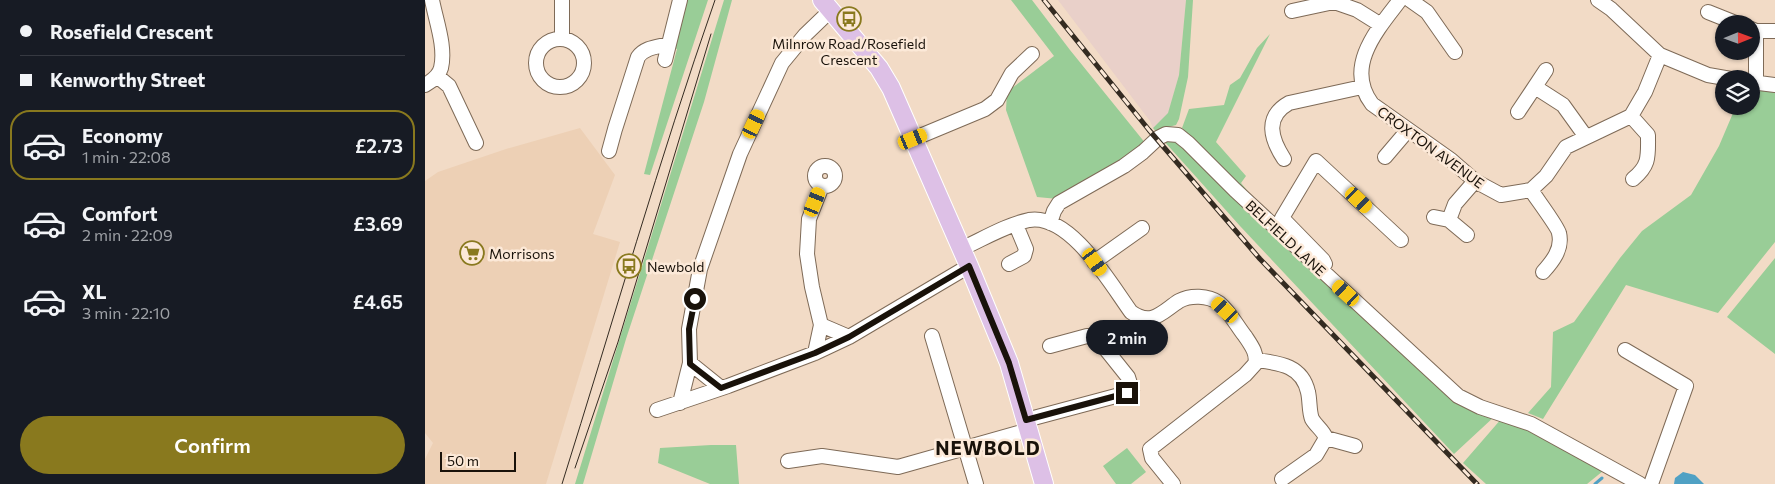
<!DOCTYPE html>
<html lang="en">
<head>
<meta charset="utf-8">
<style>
	body { margin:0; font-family:Commissioner,sans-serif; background:#20242c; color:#f1f3f6; height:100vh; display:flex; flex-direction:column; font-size:19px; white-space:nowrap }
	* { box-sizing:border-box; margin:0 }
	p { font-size:16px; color:#9ea1a6 }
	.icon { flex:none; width:28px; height:28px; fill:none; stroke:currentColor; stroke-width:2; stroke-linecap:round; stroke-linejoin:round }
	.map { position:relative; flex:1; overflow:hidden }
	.panel { display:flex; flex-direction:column; background:#171b24; width:425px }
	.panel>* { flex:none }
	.banner { display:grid; align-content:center; height:110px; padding:0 20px; background:#171b24 }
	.needle { width:32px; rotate:89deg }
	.controls { position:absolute; left:1290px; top:15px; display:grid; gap:10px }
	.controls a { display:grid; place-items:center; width:45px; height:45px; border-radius:50%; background:#171b24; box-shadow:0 1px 4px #0004; font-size:25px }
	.scale { position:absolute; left:15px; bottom:12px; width:76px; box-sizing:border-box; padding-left:5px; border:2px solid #19120a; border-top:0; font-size:14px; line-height:18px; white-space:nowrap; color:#19120a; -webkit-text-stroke:4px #fce9d8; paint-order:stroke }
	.end { position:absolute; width:22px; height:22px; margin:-11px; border:6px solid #19120a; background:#fff; box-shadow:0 0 0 2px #fff }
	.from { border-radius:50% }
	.bubble { position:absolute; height:35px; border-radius:18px; background:#171b24; box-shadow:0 1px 4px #0004; font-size:16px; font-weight:600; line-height:35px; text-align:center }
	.car { position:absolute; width:15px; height:30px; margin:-15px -8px; border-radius:6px; box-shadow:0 0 4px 1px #0007; background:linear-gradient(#f5c518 24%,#345 0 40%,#f5c518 0 76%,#345 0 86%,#f5c518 0) }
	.banner b { display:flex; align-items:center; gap:18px; height:48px; font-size:19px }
	.banner b+b { border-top:1px solid #363941 }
	.banner i { width:12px; height:12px; background:#f1f3f6 }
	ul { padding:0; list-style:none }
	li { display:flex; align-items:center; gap:15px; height:70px; margin:0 10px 8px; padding:0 10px; border:2px solid transparent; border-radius:20px }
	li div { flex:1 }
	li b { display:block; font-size:19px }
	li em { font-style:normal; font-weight:600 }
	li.current { border-color:#89791e }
	li>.icon { width:45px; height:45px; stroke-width:1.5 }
	.cta { display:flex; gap:10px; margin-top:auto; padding:10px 20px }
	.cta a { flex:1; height:58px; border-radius:30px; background:#89791e; color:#fff; font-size:20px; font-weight:600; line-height:58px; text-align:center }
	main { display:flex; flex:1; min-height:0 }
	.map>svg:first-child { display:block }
	.built { fill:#edd0b5 }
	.industrial { fill:#e9d0c9 }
	.green { fill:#99cd97 }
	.water { fill:#50a1c4 }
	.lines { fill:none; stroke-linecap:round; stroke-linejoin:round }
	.stream { stroke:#50a1c4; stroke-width:3 }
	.minor-casing { stroke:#7e6a57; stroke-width:16 }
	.major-casing { stroke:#fff; stroke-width:20 }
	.minor { stroke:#fff; stroke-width:14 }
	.major { stroke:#ddc0e6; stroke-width:18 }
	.tram { stroke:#342b21; stroke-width:1 }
	.rail-casing { stroke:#342b21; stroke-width:5 }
	.rail { stroke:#fce9d8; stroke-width:3; stroke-dasharray:9; stroke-linecap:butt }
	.route { stroke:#19120a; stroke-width:6 }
	.labels { text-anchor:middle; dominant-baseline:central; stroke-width:5; stroke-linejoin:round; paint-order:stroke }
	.poi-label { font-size:14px; fill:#19120a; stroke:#fce9d8; text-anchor:start }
	.street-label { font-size:14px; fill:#19120a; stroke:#fce9d8 }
	.district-label { font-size:19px; font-weight:bold; letter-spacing:1px; fill:#19120a; stroke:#fce9d8 }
</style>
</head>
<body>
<main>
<section class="panel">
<div class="banner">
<b><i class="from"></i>Rosefield Crescent</b>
<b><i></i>Kenworthy Street</b>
</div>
<ul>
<li class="current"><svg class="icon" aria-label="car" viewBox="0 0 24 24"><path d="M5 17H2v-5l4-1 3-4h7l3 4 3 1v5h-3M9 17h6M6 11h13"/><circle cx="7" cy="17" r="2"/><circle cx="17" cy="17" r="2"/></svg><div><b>Economy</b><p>1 min · 22:08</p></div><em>£2.73</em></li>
<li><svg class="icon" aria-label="car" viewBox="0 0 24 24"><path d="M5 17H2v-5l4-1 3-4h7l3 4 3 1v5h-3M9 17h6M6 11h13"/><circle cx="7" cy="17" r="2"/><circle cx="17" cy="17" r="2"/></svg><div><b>Comfort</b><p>2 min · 22:09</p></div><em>£3.69</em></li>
<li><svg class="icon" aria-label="car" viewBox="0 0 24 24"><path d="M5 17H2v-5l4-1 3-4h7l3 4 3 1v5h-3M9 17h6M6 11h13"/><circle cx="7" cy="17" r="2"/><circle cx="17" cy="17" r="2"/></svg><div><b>XL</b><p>3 min · 22:10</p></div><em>£4.65</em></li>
</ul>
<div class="cta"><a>Confirm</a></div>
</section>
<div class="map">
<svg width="1350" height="484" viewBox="0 0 1350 484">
	<rect width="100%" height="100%" fill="#f2dbc6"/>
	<path class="built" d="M155,128L190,175L168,234L195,242L121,484H0V459L8,443L0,433V181L13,172L81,149Z"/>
	<path class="industrial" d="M633,0H761L754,75L743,114L728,128L725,121Z"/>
	<path class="green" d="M259,0H283L225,175L219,174L252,49L249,48Z
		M299,0H307L279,102L201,339L158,484H150Z
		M586,0H607L645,50L721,144L633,199L612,197L581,110L582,92L629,56Z
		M761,0H768L763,77L754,119L751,125L740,128L733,134L728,128L743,113L754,75Z
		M845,34L791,142L821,176L816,183L825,194L849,216L847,218L757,128L764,109L799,105L805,85L815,78L832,48Z
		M1326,88L1350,91V242L1293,313L1201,285L1118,419L1103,413L1126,387L1128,332L1149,322L1195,258L1217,231L1266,195L1294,146L1311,106H1326Z
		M738,140L754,142L1017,386L1070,416L1029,454L815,226Z
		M1350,258V354L1302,317Z
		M1077,418L1106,427L1178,471L1162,484H1061L1038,463Z
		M286,445H311L314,484H285L233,463L235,448Z
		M702,448L721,472L706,484H691L678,466Z"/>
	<path class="water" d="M1258,472L1270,475L1279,484H1249L1250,478Z"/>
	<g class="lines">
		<path class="stream" d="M1170,484L1177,478"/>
		<g class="minor-casing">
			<path id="minor" d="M975,0C952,30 919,67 947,104L1026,160L1050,181L1076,195L1106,190L1121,176L1141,147L1206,116L1220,92L1235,55
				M985,0L1002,12L1030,52
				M1173,0L1186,9L1235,55L1283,75L1306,79
				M867,11L909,2L932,10L956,25
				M1283,12L1313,24
				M1326,29L1331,31H1350
				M137,39V0
				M111 63a24 24 0 1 1 48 0a24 24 0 1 1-48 0Z
				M240,60L255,0
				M12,76L24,86L51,143
				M1326,82L1350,85
				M1331,83V31
				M0,85C7,81 14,76 16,68C21,47 11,21 7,0
				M1110,87L1138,105L1161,137
				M1093,112L1121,70
				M1206,116L1223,135C1223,156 1225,165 1208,179
				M488,139L560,109L572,100L587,73L607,54
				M184,151L190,129L213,57C220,47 233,47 244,44
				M960,157L983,130
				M859,159C846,139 839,117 864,103L937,87
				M390 176a10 10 0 1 1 20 0a10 10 0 1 1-20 0Z
				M1106,190C1111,198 1133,227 1134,233C1138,249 1127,262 1118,272
				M1009,217L1024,220L1042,235
				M1024,220L1030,204L1050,181
				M625,223L629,211L634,203L699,166L718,152L733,138L741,134L753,135L763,143L810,190L1033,396L1055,407L1106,424L1215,484
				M536,249C558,239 581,225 604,220C645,213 685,283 706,312C727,327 737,312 754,301C765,295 783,295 794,303C805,312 812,326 820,336C826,345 833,354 830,364L820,375L725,449L727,458L748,484
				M669,262L717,228
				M584,264L599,256L601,249L591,225
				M900,264L898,260L857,218L891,161L976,240
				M396,325L424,337
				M507,336L551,484
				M1200,350L1261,386L1226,484
				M390,353L396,325L387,287L382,254L384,219L397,186
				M831,360C854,363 877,365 883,392C885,400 884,412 887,419C891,426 898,430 901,438L891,455L857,479
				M265,363L296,388
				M255,403L265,363L264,329L275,269L315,154L357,63L380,35L406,10
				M232,410L303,386L390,353L424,337L544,266
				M601,420L702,393L707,390L703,377L671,337L662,336L625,346
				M901,438L930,446
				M363,461L397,456L473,467L604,430"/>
		</g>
		<g class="major-casing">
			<path id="major" d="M397,0L454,68L466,88L544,266L584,363L619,484"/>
		</g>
		<use href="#minor" class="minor"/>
		<use href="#major" class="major"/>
		<path class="tram" d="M150,468L193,342L286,34
			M137,484C188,322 234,160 290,0"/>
		<g class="rail-casing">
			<path id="rail" d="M619,0L724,130L835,259L1052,484"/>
		</g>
		<use href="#rail" class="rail"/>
	</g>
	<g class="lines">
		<path class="route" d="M270,299L264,329L265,364L296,388L390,353L424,337L544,266L584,363L601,420L702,393"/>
	</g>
	<defs>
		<g id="bus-ring" transform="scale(1.25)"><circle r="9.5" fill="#fce9d8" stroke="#89791e" stroke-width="1.5"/><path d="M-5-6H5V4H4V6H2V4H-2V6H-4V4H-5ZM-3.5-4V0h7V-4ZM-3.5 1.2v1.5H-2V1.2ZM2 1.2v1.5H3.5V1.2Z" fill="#89791e"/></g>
		<g id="supermarket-ring" transform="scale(1.25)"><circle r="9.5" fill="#fce9d8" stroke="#89791e" stroke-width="1.5"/><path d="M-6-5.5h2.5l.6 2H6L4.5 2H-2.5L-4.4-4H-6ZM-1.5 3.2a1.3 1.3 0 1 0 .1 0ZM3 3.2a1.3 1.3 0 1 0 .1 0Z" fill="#89791e"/></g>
	</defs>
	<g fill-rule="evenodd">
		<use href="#bus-ring" x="424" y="19"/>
		<use href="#supermarket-ring" x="47" y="253"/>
		<use href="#bus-ring" x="204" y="266"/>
	</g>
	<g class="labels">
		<g class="poi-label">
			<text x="424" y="43" text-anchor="middle">Milnrow Road/Rosefield<tspan x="424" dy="16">Crescent</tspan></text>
			<text x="64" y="253">Morrisons</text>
			<text x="222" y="266">Newbold</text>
		</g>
		<g class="street-label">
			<text transform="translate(1006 147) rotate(36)">CROXTON AVENUE</text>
			<text transform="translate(861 238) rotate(43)">BELFIELD LANE</text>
		</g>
		<g class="district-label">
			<text x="563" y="447">NEWBOLD</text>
		</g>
	</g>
</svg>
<div class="controls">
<a><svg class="needle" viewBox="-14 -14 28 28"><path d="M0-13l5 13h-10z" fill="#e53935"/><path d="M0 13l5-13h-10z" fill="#9ea1a6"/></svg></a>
<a><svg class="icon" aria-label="layers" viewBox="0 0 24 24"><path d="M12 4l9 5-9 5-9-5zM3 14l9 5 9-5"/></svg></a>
</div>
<div class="scale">50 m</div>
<i class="end from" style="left:270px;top:299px"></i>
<i class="end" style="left:702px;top:393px"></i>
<div class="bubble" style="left:661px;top:320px;width:82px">2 min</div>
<i class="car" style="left:329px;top:124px;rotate:25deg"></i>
<i class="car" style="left:488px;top:139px;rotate:68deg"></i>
<i class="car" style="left:934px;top:200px;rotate:133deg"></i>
<i class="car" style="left:390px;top:202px;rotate:22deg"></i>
<i class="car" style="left:670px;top:262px;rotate:144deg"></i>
<i class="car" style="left:921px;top:293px;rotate:312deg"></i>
<i class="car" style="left:800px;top:310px;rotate:313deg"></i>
</div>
</main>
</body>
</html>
